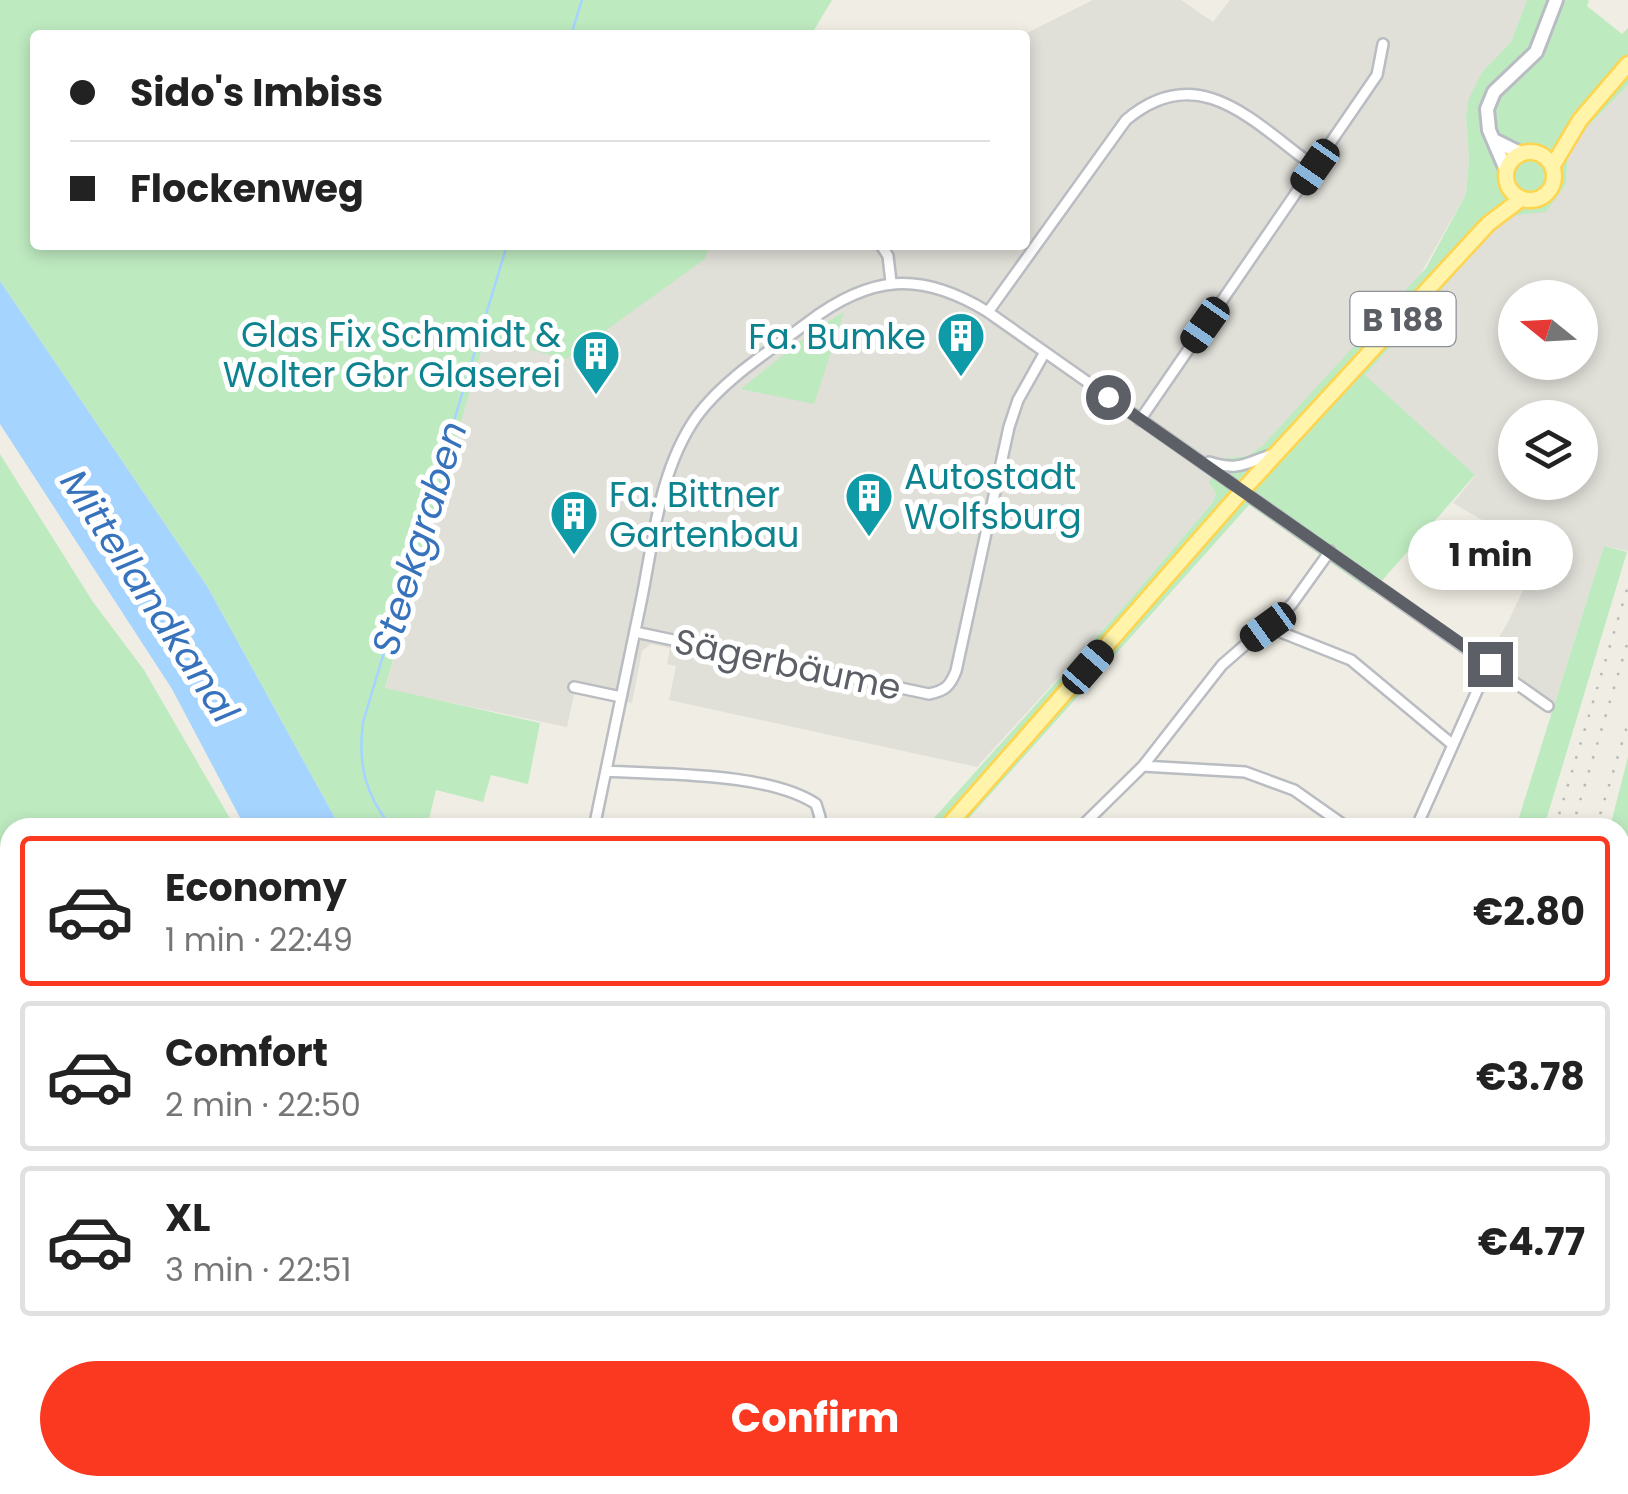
<!DOCTYPE html>
<html lang="en">
<head>
<meta charset="utf-8">
<style>
	body { margin:0; font-family:Poppins,sans-serif; background:#f6f6f6; color:#222; height:100vh; display:flex; flex-direction:column; font-size:38px; white-space:nowrap }
	* { box-sizing:border-box; margin:0 }
	p { font-size:32px; color:#767676 }
	.icon { flex:none; width:55px; height:55px; fill:none; stroke:currentColor; stroke-width:2; stroke-linecap:round; stroke-linejoin:round }
	.map { position:relative; flex:1; overflow:hidden }
	.side { position:absolute; left:0px; top:818px; width:1630px; height:678px; display:flex; flex-direction:column; background:#fff; border-radius:30px 30px 0 0; box-shadow:0 5px 15px #0003 }
	.side>* { flex:none }
	.hud { position:absolute; left:30px; top:30px; width:1000px; height:220px; border-radius:10px; box-shadow:0 5px 15px #0003; display:grid; align-content:center; height:220px; padding:0 40px; background:#fff }
	.needle { width:65px; rotate:288deg }
	.buttons { position:absolute; left:1498px; top:280px; display:grid; gap:20px }
	.buttons a { display:grid; place-items:center; width:100px; height:100px; border-radius:50%; background:#fff; box-shadow:0 5px 15px #0003; font-size:50px }
	.end { position:absolute; width:45px; height:45px; margin:-22px; border:12px solid #5c6066; background:#fff; box-shadow:0 0 0 5px #fff }
	.from { border-radius:50% }
	.bubble { position:absolute; height:70px; border-radius:35px; background:#fff; box-shadow:0 5px 15px #0003; font-size:32px; font-weight:700; line-height:70px; text-align:center }
	.car { position:absolute; width:30px; height:60px; margin:-30px -15px; border-radius:12px; box-shadow:0 0 8px 2px #0007; background:linear-gradient(#222 24%,#8ab4d8 0 40%,#222 0 76%,#8ab4d8 0 86%,#222 0) }
	.hud b { display:flex; align-items:center; gap:35px; height:95px; font-size:38px }
	.hud b+b { border-top:2px solid #e0e0e0 }
	.hud i { width:25px; height:25px; background:#222 }
	ul { padding:18px 0 0; list-style:none }
	li { display:flex; align-items:center; gap:30px; height:150px; margin:0 20px 15px; padding:0 20px; border:5px solid #e0e0e0; border-radius:10px }
	li div { flex:1 }
	li b { display:block; font-size:38px }
	li em { font-style:normal; font-weight:700 }
	li.current { border-color:#fa3920 }
	li>.icon { width:90px; height:90px; stroke-width:1.5 }
	.primary-button { display:flex; gap:20px; margin-top:auto; padding:20px 40px }
	.primary-button a { flex:1; height:115px; border-radius:60px; background:#fa3920; color:#fff; font-size:40px; font-weight:700; line-height:115px; text-align:center }
	.map>svg:first-child { display:block }
	.industrial { fill:#e0dfd8; fill-rule:evenodd }
	.green { fill:#beeac0 }
	.water { fill:#a5d4ff }
	.lines { fill:none; stroke-linecap:round; stroke-linejoin:round }
	.stream { stroke:#a5d4ff; stroke-width:2.5 }
	.street-casing { stroke:#b9bcc1; stroke-width:14 }
	.secondary-casing { stroke:#b9bdc3; stroke-width:18 }
	.primary-casing { stroke:#ffd44e; stroke-width:19 }
	.street { stroke:#fff; stroke-width:9 }
	.secondary { stroke:#fff; stroke-width:12 }
	.primary { stroke:#fff4aa; stroke-width:14 }
	.rail { stroke:#b7b8b9; stroke-width:2.5; stroke-dasharray:2.5 12; stroke-linecap:butt }
	.route { stroke:#5c6066; stroke-width:12 }
	.labels { text-anchor:middle; dominant-baseline:central; stroke-width:10; stroke-linejoin:round; paint-order:stroke }
	.shield { fill:#fff; stroke:#8d9094; stroke-width:2.5 }
	.shield-label { font-size:32px; font-weight:bold; fill:#5c6066 }
	.culture-label { font-size:35px; fill:#0d838f; stroke:#fff; text-anchor:end }
	.street-label { font-size:35px; fill:#5c6066; stroke:#fff }
	.water-label { font-size:38px; font-style:italic; fill:#3772bc; stroke:#fff }
</style>
</head>
<body>
<div class="map">
<svg width="1628" height="1494" viewBox="0 0 1628 1494">
	<rect width="100%" height="100%" fill="#f0eee4"/>
	<path class="industrial" d="M1093,0H1181L1213,22L1230,0H1527L1511,42L1482,72L1466,117L1469,159L1466,194L1416,282L1263,445L1248,456L1226,458L1210,482L1216,494L1213,502L1127,603L977,767L669,700L676,666L667,664L670,648L651,644L642,651L632,703L575,691L567,727L385,689L485,337L705,259L709,245H1025L1023,35Z
		M1628,85V551L1604,546L1551,715L1481,668L1508,622L1540,554L1453,503L1475,476L1365,375L1507,215L1546,211L1566,184L1568,147ZM1515,298H1580V362H1515ZM1515,418H1580V482H1515Z"/>
	<path class="green" d="M0,0H832L811,35H35V245H709L705,259L566,359L485,338L385,688L540,723L528,784L491,775L483,802L436,790L427,827H340L207,586L0,281Z
		M1527,0H1589L1587,6L1622,34L1628,28V85L1568,147L1566,184L1546,212L1507,216L1365,375L1475,475L1372,592L1249,505L961,827L925,828L1127,603L1213,502L1216,494L1209,482L1226,458L1248,456L1263,445L1426,268L1466,194L1469,159L1466,117L1469,98L1482,72L1511,42Z
		M844,312L814,404L741,389L814,330Z
		M0,454L93,602L144,670L235,827L10,828V1485H317L315,1494H0Z
		M1604,546L1627,552L1544,827H1516Z
		M1628,757V1420L1623,1419L1620,1426V828L1610,827Z"/>
	<path class="water" d="M0,281L207,586L340,827H245L172,689L0,424Z"/>
	<g class="lines">
		<path class="stream" d="M571,35L582,0
			M392,828C364,793 358,764 363,722L507,245
			M168,1494L170,1485"/>
		<g class="street-casing">
			<path id="street" d="M881,245L888,256L891,282
				M988,312L1126,120C1199,58 1254,123 1315,167
				M1140,420L1377,75L1383,44
				M1209,462C1241,472 1246,462 1274,454
				M1268,627L1351,660L1453,745
				M635,632L929,694C945,691 950,686 956,671L1009,427L1018,400L1045,352
				M574,687L621,697
				M1143,766L1245,772L1294,790L1348,828
				M606,771C664,775 768,772 816,804L820,817L816,828
				M594,828C610,751 626,674 642,597C654,536 660,468 697,416C725,378 770,351 807,323C870,275 920,270 988,312L1548,706
				M1080,828L1143,766L1222,665L1292,604L1330,551
				M1416,828L1489,664
				M786,1485L788,1494
				M1048,1485L1204,1494
				M449,1494L451,1485
				M687,1494L698,1485
				M1307,1494L1310,1485
				M1582,1494L1586,1485"/>
		</g>
		<g class="secondary-casing">
			<path id="secondary" d="M1494,140L1522,154
				M1507,172L1489,130L1487,109L1494,92L1536,52L1556,0"/>
		</g>
		<g class="primary-casing">
			<path id="primary" d="M1506 176a24 24 0 1 1 48 0a24 24 0 1 1-48 0Z
				M1552,167L1580,120L1628,64
				M946,828L1241,492L1488,224L1521,199
				M723,1494L724,1485"/>
		</g>
		<use href="#street" class="street"/>
		<use href="#secondary" class="secondary"/>
		<use href="#primary" class="primary"/>
		<path class="rail" d="M1555,828L1628,586
			M1572,828L1628,641
			M1596,828L1628,723
			M1356,1494L1359,1485
			M1372,1494L1375,1485"/>
	</g>
	<g class="lines">
		<path class="route" d="M1108,397L1490,664"/>
	</g>
	<defs>
		<g id="building-pin" transform="scale(2.5)"><path d="M0 17L-7.5 6A9.5 9.5 0 1 1 7.5 6Z" fill="#0f9aa8" stroke="#fff"/><path d="M-4-6H4V6H1V3H-1V6H-4ZM-2.5-4.3h1.7v1.8h-1.7ZM.8-4.3h1.7v1.8H.8ZM-2.5-1h1.7V.8h-1.7ZM.8-1h1.7V.8H.8Z" fill="#fff"/></g>
	</defs>
	<g fill-rule="evenodd">
		<use href="#building-pin" x="961" y="336"/>
		<use href="#building-pin" x="596" y="354"/>
		<use href="#building-pin" x="869" y="496"/>
		<use href="#building-pin" x="574" y="514"/>
	</g>
	<g class="labels">
		<rect class="shield" x="1350.5" y="292" width="105" height="54" rx="8"/>
		<g class="shield-label">
			<text x="1403" y="319">B 188</text>
		</g>
		<g class="culture-label">
			<text x="561" y="334">Glas Fix Schmidt &amp;<tspan x="561" dy="40">Wolter Gbr Glaserei</tspan></text>
			<text x="926" y="336">Fa. Bumke</text>
			<text x="904" y="476" text-anchor="start">Autostadt<tspan x="904" dy="40">Wolfsburg</tspan></text>
			<text x="609" y="494" text-anchor="start">Fa. Bittner<tspan x="609" dy="40">Gartenbau</tspan></text>
		</g>
		<g class="street-label">
			<text transform="translate(788 664) rotate(12)">Sägerbäume</text>
		</g>
		<g class="water-label">
			<text transform="translate(419 538) rotate(-73)">Steekgraben</text>
			<text transform="translate(150 596) rotate(57)">Mittellandkanal</text>
		</g>
	</g>
</svg>
<div class="buttons">
<a><svg class="needle" viewBox="-14 -14 28 28"><path d="M0-13l5 13h-10z" fill="#e53935"/><path d="M0 13l5-13h-10z" fill="#767676"/></svg></a>
<a><svg class="icon" aria-label="layers" viewBox="0 0 24 24"><path d="M12 4l9 5-9 5-9-5zM3 14l9 5 9-5"/></svg></a>
</div>
<i class="end from" style="left:1108px;top:397px"></i>
<i class="end" style="left:1490px;top:664px"></i>
<div class="bubble" style="left:1408px;top:520px;width:165px">1 min</div>
<i class="car" style="left:1315px;top:167px;rotate:215deg"></i>
<i class="car" style="left:1205px;top:325px;rotate:215deg"></i>
<i class="car" style="left:1268px;top:627px;rotate:234deg"></i>
<i class="car" style="left:1088px;top:667px;rotate:41deg"></i>
<div class="hud">
<b><i class="from"></i>Sido's Imbiss</b>
<b><i></i>Flockenweg</b>
</div>
<section class="side">
<ul>
<li class="current"><svg class="icon" aria-label="car" viewBox="0 0 24 24"><path d="M5 17H2v-5l4-1 3-4h7l3 4 3 1v5h-3M9 17h6M6 11h13"/><circle cx="7" cy="17" r="2"/><circle cx="17" cy="17" r="2"/></svg><div><b>Economy</b><p>1 min · 22:49</p></div><em>€2.80</em></li>
<li><svg class="icon" aria-label="car" viewBox="0 0 24 24"><path d="M5 17H2v-5l4-1 3-4h7l3 4 3 1v5h-3M9 17h6M6 11h13"/><circle cx="7" cy="17" r="2"/><circle cx="17" cy="17" r="2"/></svg><div><b>Comfort</b><p>2 min · 22:50</p></div><em>€3.78</em></li>
<li><svg class="icon" aria-label="car" viewBox="0 0 24 24"><path d="M5 17H2v-5l4-1 3-4h7l3 4 3 1v5h-3M9 17h6M6 11h13"/><circle cx="7" cy="17" r="2"/><circle cx="17" cy="17" r="2"/></svg><div><b>XL</b><p>3 min · 22:51</p></div><em>€4.77</em></li>
</ul>
<div class="primary-button"><a>Confirm</a></div>
</section>
</div>
</body>
</html>
